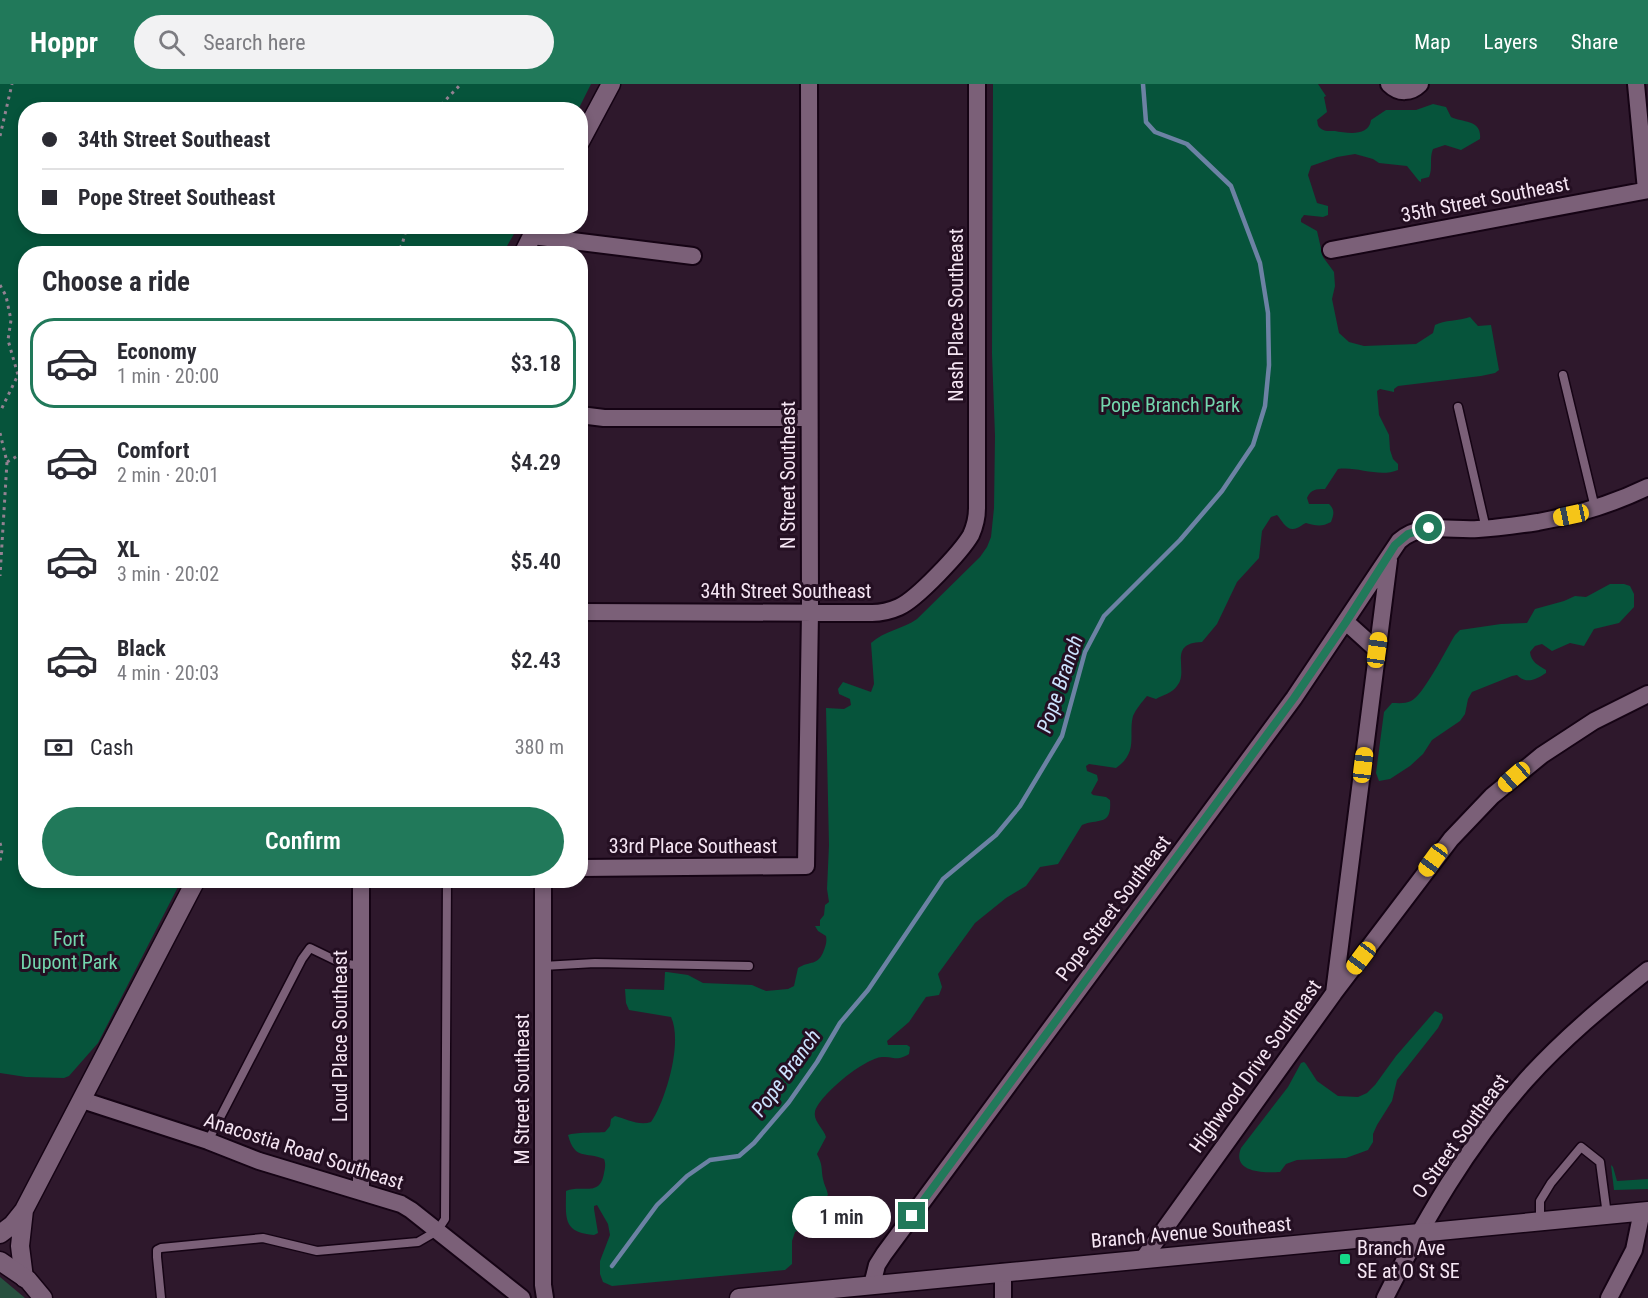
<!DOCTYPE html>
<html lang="en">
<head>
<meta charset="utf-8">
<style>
	body { margin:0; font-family:"Roboto Condensed",sans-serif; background:#f2f2f3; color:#2b2b33; height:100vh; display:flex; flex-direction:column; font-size:22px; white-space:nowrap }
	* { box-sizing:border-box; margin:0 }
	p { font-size:20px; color:#7c7c81 }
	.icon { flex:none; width:33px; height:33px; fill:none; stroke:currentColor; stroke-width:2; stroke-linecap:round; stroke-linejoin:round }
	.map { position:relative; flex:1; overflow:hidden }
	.drawer { position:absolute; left:18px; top:162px; width:570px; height:642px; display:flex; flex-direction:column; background:#fff; border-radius:24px; box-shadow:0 3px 9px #0003 }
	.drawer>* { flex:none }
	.guide { position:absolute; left:18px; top:18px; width:570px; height:132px; border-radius:24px; box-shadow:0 3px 9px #0003; display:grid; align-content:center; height:132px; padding:0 24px; background:#fff }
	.end { position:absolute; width:27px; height:27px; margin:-14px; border:8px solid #21795a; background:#fff; box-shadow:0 0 0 3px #fff }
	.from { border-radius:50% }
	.bubble { position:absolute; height:42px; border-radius:21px; background:#fff; box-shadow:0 3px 9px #0003; font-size:20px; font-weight:600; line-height:42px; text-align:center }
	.car { position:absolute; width:18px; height:36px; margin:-18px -9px; border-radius:8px; box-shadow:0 0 4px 2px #0007; background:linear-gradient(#f5c518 24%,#345 0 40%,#f5c518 0 76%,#345 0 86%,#f5c518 0) }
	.guide b { display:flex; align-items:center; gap:21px; height:57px; font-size:22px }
	.guide b+b { border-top:2px solid #e1e1e2 }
	.guide i { width:15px; height:15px; background:#2b2b33 }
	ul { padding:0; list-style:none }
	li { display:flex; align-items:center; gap:18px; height:90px; margin:0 12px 9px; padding:0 12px; border:3px solid transparent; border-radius:24px }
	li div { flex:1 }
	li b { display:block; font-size:22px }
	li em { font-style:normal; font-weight:600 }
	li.selected { border-color:#21795a }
	li>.icon { width:54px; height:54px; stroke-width:1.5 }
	h2 { padding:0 24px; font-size:27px; line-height:72px }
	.pay { display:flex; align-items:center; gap:15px; height:66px; padding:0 24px; font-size:22px }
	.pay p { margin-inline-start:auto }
	.cta { display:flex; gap:12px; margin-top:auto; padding:12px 24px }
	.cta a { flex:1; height:69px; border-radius:36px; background:#21795a; color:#fff; font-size:24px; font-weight:600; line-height:69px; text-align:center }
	header { display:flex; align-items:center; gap:36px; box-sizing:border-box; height:84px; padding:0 30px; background:#21795a; color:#fff }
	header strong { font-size:28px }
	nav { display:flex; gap:33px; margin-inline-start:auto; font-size:21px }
	.search { width:420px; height:54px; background:#f2f2f3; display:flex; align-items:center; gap:15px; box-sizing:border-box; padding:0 21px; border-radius:33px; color:#7c7c81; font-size:22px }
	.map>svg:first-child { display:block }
	.green { fill:#27503f }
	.forest { fill:#06543b }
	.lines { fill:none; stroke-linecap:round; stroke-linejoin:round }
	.stream { stroke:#6c82a4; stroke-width:4.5 }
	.service-casing { stroke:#150314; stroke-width:11 }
	.minor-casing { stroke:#150314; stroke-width:20 }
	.tertiary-casing { stroke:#150314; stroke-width:21 }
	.secondary-casing { stroke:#150314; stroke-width:21 }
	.path { stroke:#948192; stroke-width:3; stroke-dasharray:3 4.5; stroke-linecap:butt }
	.service { stroke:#7b6078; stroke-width:8 }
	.minor { stroke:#7b6078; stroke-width:16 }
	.tertiary { stroke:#7b6078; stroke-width:18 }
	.secondary { stroke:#7b6078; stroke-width:18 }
	.route { stroke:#21795a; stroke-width:8 }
	.poi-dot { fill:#15d989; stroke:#240f22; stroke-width:2 }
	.labels { text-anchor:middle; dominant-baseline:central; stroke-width:6; stroke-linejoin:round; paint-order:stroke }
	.street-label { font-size:20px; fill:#f5e5f3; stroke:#240f22 }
	.park-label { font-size:20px; fill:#73d6ad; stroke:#240f22 }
	.poi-label { font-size:20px; fill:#f5e5f3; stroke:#240f22; text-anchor:start }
	.water-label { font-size:21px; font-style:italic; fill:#cce3fe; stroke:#240f22 }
</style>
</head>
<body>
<header>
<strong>Hoppr</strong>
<div class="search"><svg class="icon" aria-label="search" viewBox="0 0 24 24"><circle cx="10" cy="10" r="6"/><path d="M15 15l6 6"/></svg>Search here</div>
<nav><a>Map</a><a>Layers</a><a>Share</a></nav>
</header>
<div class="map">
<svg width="1648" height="1214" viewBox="0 0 1648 1214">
	<rect width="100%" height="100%" fill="#2e182c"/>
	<path class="green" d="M0,1193L25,1214H0Z"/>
	<path class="forest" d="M0,0H591L578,26H26V142L518,143L503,169L26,170V796L181,797L98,959L69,992L64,994L26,993L0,989Z
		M993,0H1318L1326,12L1324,13L1327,28L1317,36C1318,39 1317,41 1320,44C1324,48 1330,47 1335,47C1347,49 1369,53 1371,36L1386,26H1416L1433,20L1446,23L1451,33C1463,39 1482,35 1480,55L1461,66L1445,61L1433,65C1429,74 1433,84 1429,93L1421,95V98L1419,97L1407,82L1379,79L1373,75L1355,70L1337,73L1311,82L1308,91L1317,119L1328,122V131L1323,133L1304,131L1301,135V138L1317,147L1323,173L1334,188L1335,202L1332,215L1339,249L1349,258L1364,262L1416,260L1433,249L1435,241C1444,236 1459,237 1470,233L1478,242L1491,241L1499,286L1495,289L1481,292L1398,302L1394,305V308L1380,305L1377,307L1379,331L1389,351L1390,366L1393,375L1398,380V386C1379,394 1357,382 1338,385L1325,405C1316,405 1311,405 1307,414L1309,420H1329C1335,426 1334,430 1331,438C1322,443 1316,442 1306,439C1303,440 1300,443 1297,444C1287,449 1282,436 1277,431L1271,433L1262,447L1259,474L1237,498L1217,540L1202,558C1166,559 1190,587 1177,602C1172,609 1163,611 1156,615L1147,612C1142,618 1136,625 1133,632C1128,651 1139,668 1116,684L1089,680L1086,682L1087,687L1097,691L1098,696L1091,709L1093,711L1106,713L1110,716C1112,743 1098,734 1082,741L1058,780L1040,783L1026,802L1006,814L975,839L938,890L942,903L939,911L926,913L909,938L887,957L888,961H907L910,963L909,970C896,978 895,972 882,973C865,974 819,1011 815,1028C813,1037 824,1045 826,1053L817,1070C823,1082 821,1083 823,1095C824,1101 827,1105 828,1111L813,1125L810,1141L795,1148L792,1157V1180L785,1186L612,1202L603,1198L600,1190V1177L610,1151L608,1140L597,1121L594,1122V1125L598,1149L594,1151C562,1149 566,1133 566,1107C582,1100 600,1114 604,1089C605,1084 606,1080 604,1075C585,1067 575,1077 568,1051C575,1048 596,1049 605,1048L610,1042L611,1035L615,1032C626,1035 639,1042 651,1038C666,1016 683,958 671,933L629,926L626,919L625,905L664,906L665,888H667L688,891L703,899L752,901L766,907L788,905L794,902L798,884C810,876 818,883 824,866C826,861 827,857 826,852L818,847L815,842H820V836L824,831L825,821L829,818L827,805L829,761L826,624L844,625L851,621L850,615L839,610L838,605L843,598L871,608L874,600L871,559C884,547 903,545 917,535L980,473L987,463L991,453L994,424L995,352L992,270Z
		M1610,500H1624L1630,502L1634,510V523L1619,539L1594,545L1584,562L1570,559L1552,567L1542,560L1535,562L1530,568C1531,578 1538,581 1546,586V589C1537,595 1526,601 1517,591L1512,592L1472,608L1468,615L1465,630L1460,637L1432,656L1423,670L1410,682L1390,695L1379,697L1376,689L1384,628L1392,619C1398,619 1405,620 1411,617C1423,612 1447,564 1455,551L1460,546L1501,540L1527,539L1535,525L1564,517L1575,512L1586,513Z
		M1435,927L1442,930L1443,934L1438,944L1397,996L1392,1017L1377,1041L1373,1050V1058L1368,1066L1346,1074L1297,1076L1286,1080L1280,1088C1265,1089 1231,1089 1241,1064L1288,1003L1301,979L1304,978L1306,980L1317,997L1338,1012L1358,1013L1367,1009L1375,1001L1396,972Z
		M1611,1081L1613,1083L1617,1097L1648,1095V1105L1614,1106Z"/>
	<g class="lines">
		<path class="stream" d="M612,1182L657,1121L687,1092L710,1076L739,1072L754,1059L789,1018L817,978L840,939L868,906L943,795L996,751L1020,722L1062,652L1085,568L1104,532L1180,456L1222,407L1253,361L1265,322L1269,281L1268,229L1260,179L1231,102L1187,60L1155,48L1146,38L1143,0"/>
		<g class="service-casing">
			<path id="service" d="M1563,291L1595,424
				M1458,323L1486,445
				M543,882L595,879L749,882
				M208,1057L302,875L310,864L341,879L361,882
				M1540,1137V1117L1551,1099L1581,1063L1600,1078L1607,1131
				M161,1214L157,1173V1166L161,1164L263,1154L317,1167L418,1158L437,1147L445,1135L447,796"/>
		</g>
		<g class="minor-casing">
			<path id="minor" d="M1389,0C1399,10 1411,9 1420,0
				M1636,0L1646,106
				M532,152L693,172
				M1331,166L1648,106
				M580,331L604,334H809
				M580,528L872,529C881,529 890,527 899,523C917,515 961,468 971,451C975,442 977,433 977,424V0
				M1346,538L1377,566
				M580,784L806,782L810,528L809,0
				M361,796V1108
				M543,796V1201L545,1214
				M1334,909L1389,476
				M82,1016L208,1057L259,1077L401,1120L411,1126L522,1214
				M1143,1175L1334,909L1451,755L1492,712L1542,671L1594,637L1648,610
				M1003,1188V1214
				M872,1201L877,1181L884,1170L1294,614L1399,457C1421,437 1451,447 1478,445C1498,444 1518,441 1538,438C1576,431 1613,420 1648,403
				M1385,1214C1425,1135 1467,1062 1526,996C1563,955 1605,920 1648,886
				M1609,1214L1634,1166L1642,1127"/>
		</g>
		<g class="tertiary-casing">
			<path id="tertiary" d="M580,58L611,0
				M523,170L537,142
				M24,1126L20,1162L24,1194
				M0,1150L12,1141L24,1126L196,796"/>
		</g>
		<g class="secondary-casing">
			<path id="secondary" d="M0,1177L28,1196L43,1214
				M739,1214L1648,1127"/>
		</g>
		<path class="path" d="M436,26L461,0
			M0,52L12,0
			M395,170L402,161L407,142
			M0,201L6,212L11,236L8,256L18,291L0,328
			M0,349L7,378L0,492
			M7,378L26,367
			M0,759L2,766L0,777"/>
		<use href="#service" class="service"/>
		<use href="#minor" class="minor"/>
		<use href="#tertiary" class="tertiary"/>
		<use href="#secondary" class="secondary"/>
	</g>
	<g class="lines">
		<path class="route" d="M912,1132L1294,614L1346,538L1395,461L1408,450L1429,444"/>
	</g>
	<rect class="poi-dot" x="1339" y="1169" width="12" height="12" rx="3"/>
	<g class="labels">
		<g class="street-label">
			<text transform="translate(1485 115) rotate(-11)">35th Street Southeast</text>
			<text transform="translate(956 231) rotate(-90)">Nash Place Southeast</text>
			<text transform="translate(788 391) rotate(-90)">N Street Southeast</text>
			<text x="786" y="507">34th Street Southeast</text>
			<text x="693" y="762">33rd Place Southeast</text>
			<text transform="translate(1113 824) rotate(-53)">Pope Street Southeast</text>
			<text transform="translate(340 952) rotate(-90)">Loud Place Southeast</text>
			<text transform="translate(1255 982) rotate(-54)">Highwood Drive Southeast</text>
			<text transform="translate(522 1005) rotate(-90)">M Street Southeast</text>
			<text transform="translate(1460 1052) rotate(-54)">O Street Southeast</text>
			<text transform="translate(304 1067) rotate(18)">Anacostia Road Southeast</text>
			<text transform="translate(1191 1148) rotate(-5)">Branch Avenue Southeast</text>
		</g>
		<g class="park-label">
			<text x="1170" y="321">Pope Branch Park</text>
			<text x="69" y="855">Fort<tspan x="69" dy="23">Dupont Park</tspan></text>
		</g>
		<g class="poi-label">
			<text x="1357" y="1164">Branch Ave<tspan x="1357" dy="23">SE at O St SE</tspan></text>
		</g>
		<g class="water-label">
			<text transform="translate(1060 600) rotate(-71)">Pope Branch</text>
			<text transform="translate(786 989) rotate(-54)">Pope Branch</text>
		</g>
	</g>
</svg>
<i class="end from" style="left:1429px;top:444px"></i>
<i class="end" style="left:912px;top:1132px"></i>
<div class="bubble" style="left:792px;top:1112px;width:99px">1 min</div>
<i class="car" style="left:1571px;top:431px;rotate:258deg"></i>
<i class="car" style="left:1377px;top:566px;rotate:8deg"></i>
<i class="car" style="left:1363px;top:681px;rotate:7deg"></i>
<i class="car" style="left:1514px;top:693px;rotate:229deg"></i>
<i class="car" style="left:1433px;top:776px;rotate:216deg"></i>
<i class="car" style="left:1361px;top:874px;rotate:217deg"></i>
<div class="guide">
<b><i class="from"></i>34th Street Southeast</b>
<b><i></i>Pope Street Southeast</b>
</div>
<section class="drawer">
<h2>Choose a ride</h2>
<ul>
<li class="selected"><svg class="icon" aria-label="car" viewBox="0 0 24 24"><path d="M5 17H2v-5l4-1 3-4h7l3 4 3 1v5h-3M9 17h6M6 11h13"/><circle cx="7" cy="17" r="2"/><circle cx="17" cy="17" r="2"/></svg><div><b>Economy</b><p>1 min · 20:00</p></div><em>$3.18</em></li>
<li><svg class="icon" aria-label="car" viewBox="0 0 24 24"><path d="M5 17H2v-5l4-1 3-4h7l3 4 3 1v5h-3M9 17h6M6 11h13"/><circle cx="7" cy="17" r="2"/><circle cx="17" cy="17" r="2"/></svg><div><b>Comfort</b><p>2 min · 20:01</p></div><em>$4.29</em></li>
<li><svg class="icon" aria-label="car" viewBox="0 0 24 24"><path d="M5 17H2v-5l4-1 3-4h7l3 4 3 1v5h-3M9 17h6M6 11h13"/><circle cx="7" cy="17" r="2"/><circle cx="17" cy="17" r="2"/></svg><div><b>XL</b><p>3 min · 20:02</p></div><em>$5.40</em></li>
<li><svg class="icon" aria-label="car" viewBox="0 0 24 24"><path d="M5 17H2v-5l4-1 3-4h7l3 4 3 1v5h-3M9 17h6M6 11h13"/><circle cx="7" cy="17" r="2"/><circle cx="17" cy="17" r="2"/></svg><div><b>Black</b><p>4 min · 20:03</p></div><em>$2.43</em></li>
</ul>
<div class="pay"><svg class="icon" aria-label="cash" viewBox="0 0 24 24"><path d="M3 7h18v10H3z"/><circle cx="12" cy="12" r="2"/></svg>Cash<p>380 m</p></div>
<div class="cta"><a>Confirm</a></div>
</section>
</div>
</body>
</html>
